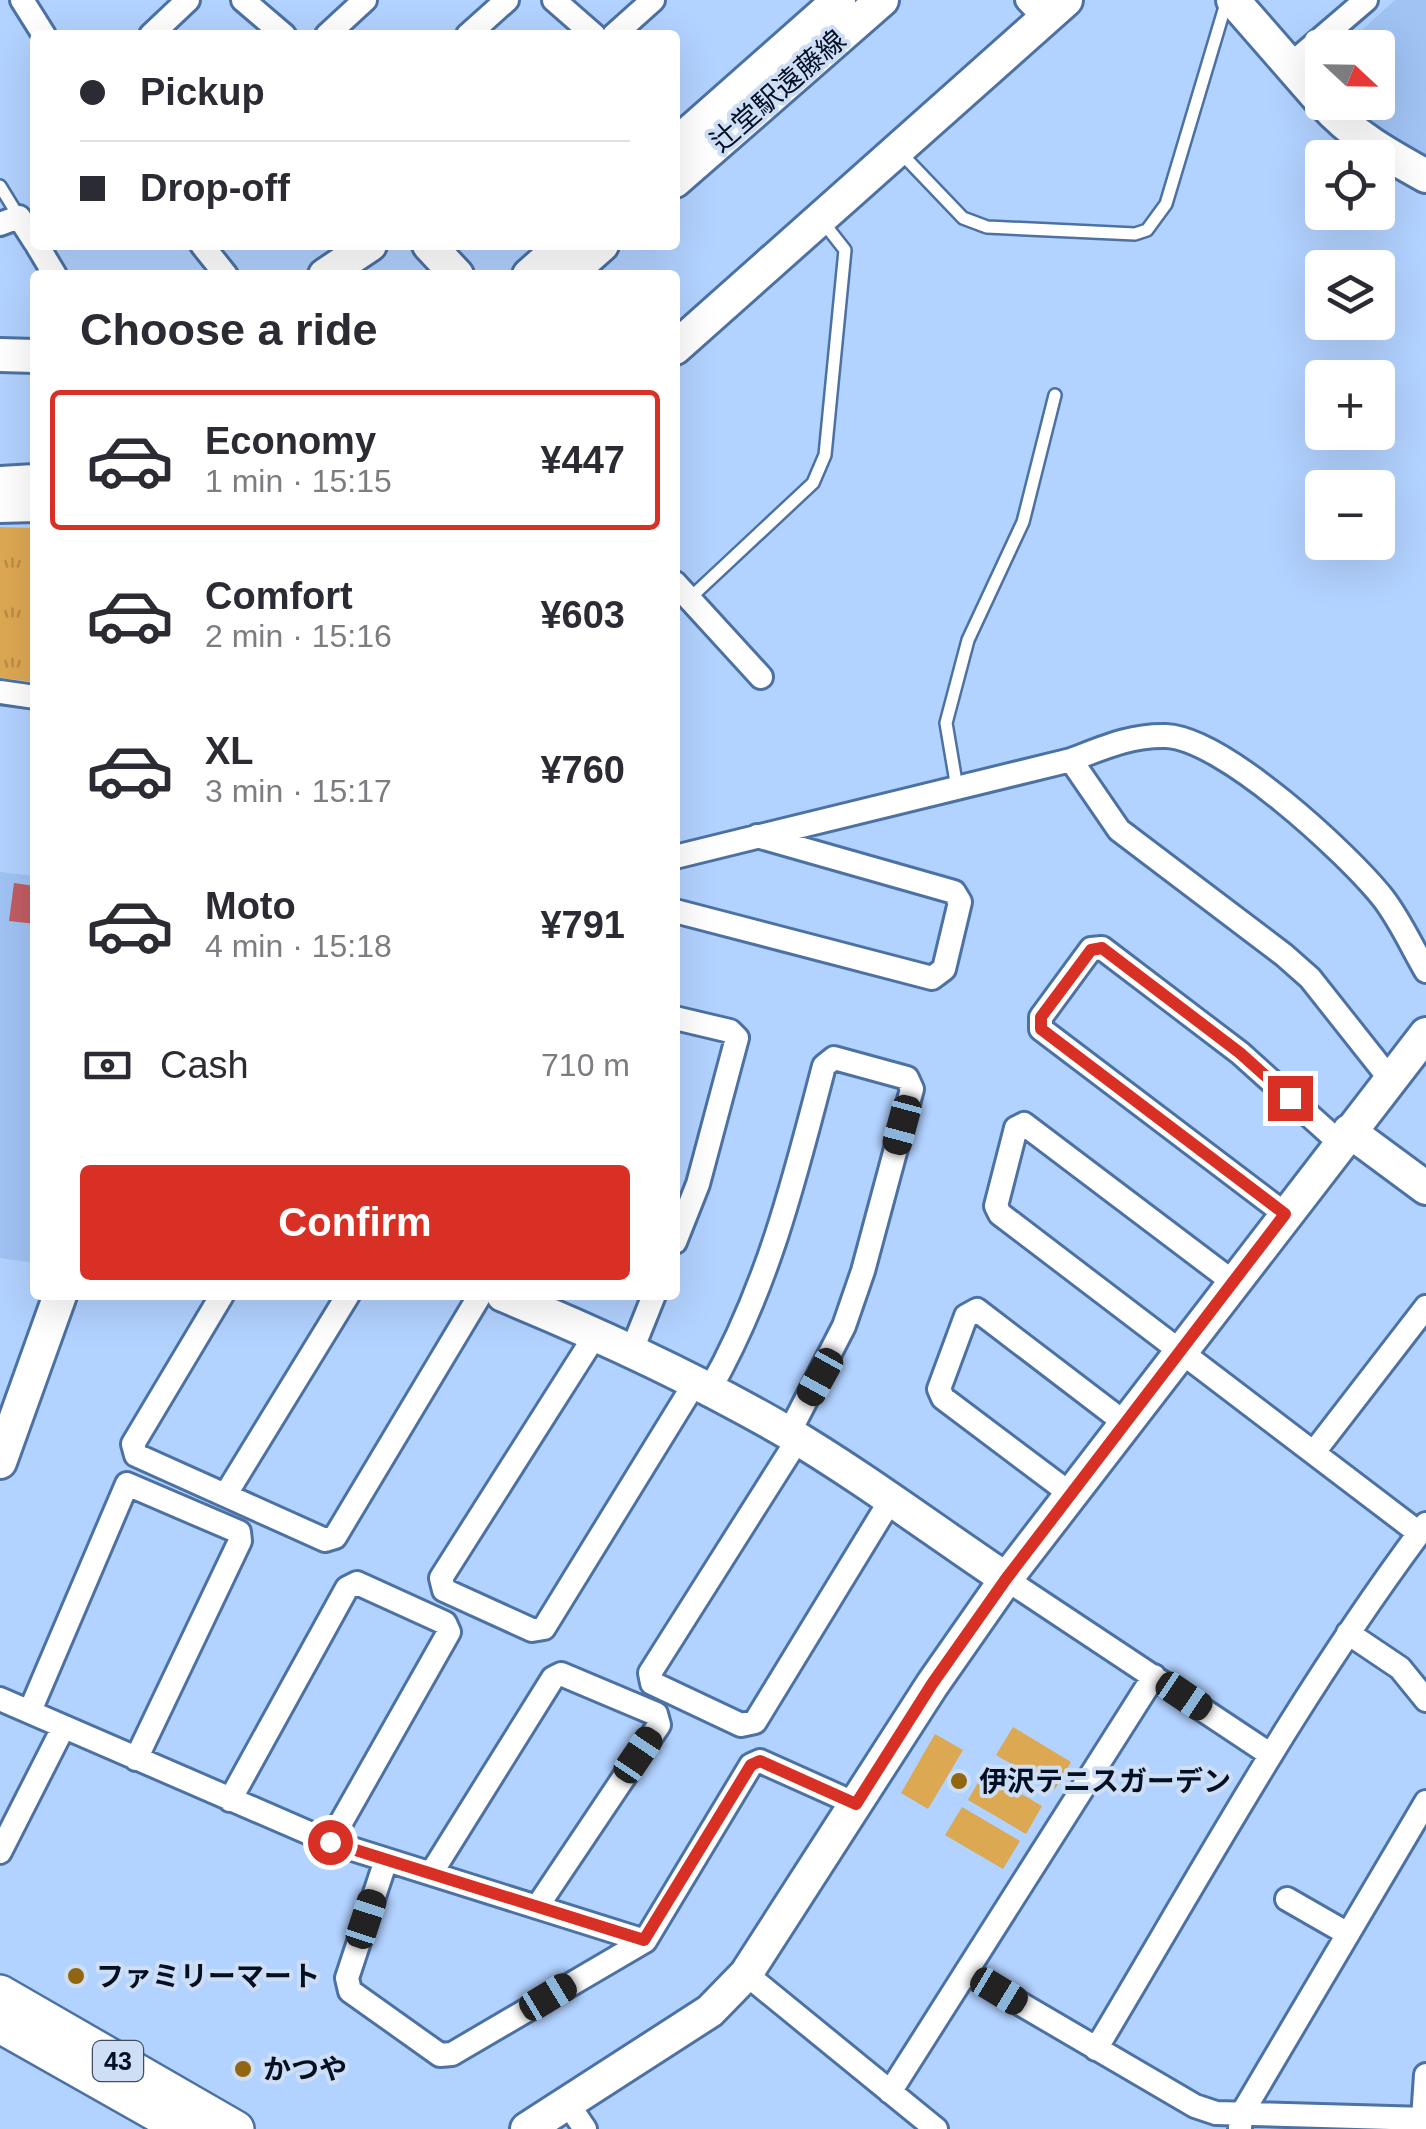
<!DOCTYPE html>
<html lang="en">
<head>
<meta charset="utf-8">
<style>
	body { margin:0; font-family:Helvetica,"Noto Sans JP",sans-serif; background:#f2f2f3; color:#2b2b33; height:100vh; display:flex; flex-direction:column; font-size:38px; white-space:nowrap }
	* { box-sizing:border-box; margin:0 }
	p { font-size:32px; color:#7c7c81 }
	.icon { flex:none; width:55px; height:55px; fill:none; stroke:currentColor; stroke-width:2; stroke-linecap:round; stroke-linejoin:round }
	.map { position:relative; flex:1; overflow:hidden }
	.panel { position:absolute; left:30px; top:270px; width:650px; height:1030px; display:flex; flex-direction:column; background:#fff; border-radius:10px; box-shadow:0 10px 40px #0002 }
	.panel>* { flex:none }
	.hud { position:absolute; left:30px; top:30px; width:650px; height:220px; border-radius:10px; box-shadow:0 10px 40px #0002; display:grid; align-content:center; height:220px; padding:0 50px; background:#fff }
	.needle { width:65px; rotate:112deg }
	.buttons { position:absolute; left:1305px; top:30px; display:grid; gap:20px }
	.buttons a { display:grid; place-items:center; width:90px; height:90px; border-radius:10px; background:#fff; box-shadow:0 10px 40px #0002; font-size:50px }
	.end { position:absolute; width:45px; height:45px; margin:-22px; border:12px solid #d93025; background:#fff; box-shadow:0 0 0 5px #fff }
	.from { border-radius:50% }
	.car { position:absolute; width:30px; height:60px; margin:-30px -15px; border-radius:12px; box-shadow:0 0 8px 2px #0007; background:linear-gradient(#222 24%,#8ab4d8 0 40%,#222 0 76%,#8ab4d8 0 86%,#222 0) }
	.hud b { display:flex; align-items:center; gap:35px; height:95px; font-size:38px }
	.hud b+b { border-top:2px solid #e1e1e2 }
	.hud i { width:25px; height:25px; background:#2b2b33 }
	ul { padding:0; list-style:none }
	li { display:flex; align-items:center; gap:30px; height:140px; margin:0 20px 15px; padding:0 30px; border:5px solid transparent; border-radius:10px }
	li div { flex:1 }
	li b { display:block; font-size:38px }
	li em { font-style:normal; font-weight:700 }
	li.active { border-color:#d93025 }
	li>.icon { width:90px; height:90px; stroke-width:1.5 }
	h2 { padding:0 50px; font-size:45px; line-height:120px }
	.pay { display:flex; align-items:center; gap:25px; height:110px; padding:0 50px; font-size:38px }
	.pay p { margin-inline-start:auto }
	.cta { display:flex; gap:20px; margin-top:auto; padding:20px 50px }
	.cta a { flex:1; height:115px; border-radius:10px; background:#d93025; color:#fff; font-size:40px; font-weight:700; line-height:115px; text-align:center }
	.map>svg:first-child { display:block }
	.built { fill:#a0c3f4 }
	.grass { fill:url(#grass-tufts) }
	.garden { fill:#dda852 }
	.water { fill:#c15d64 }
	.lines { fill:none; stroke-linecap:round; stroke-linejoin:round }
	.lane-casing { stroke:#4c71a3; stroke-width:16 }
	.street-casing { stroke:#4c71a3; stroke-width:28 }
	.secondary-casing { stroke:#4c71a3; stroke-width:38 }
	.primary-casing { stroke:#4c71a3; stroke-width:40 }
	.lane { stroke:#fff; stroke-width:11 }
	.street { stroke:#fff; stroke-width:22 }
	.secondary { stroke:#fff; stroke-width:32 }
	.primary { stroke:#fff; stroke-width:35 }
	.route { stroke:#d93025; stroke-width:12 }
	.poi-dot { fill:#926611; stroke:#cedef5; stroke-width:4 }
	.labels { text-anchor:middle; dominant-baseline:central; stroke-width:8; stroke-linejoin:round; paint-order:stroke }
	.shield { fill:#cedef5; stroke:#404d61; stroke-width:2.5 }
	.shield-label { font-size:25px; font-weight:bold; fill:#030f22 }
	.street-label { font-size:28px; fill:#030f22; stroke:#cedef5 }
	.poi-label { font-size:28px; font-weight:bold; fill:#030f22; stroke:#cedef5; text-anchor:start }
</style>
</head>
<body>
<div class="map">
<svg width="1426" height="2129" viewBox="0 0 1426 2129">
	<defs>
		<pattern id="grass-tufts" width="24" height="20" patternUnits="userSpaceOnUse" patternTransform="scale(2.5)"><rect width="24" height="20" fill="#dda852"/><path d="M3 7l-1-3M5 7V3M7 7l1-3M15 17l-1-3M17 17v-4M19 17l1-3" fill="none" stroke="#bc8f47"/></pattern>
	</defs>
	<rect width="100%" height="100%" fill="#b2d2ff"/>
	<path class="built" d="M1395,0H1426V155L1382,133L1348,103L1378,102V48H1342Z
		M0,872L35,876V1263L0,1258Z"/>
	<path class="grass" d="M0,527L35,528V682L0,678Z"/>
	<path class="garden" d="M1013,1727L1071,1762L1055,1789L996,1755Z
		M935,1734L963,1750L928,1809L901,1793Z
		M984,1772L1042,1806L1026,1834L968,1800Z
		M962,1807L1020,1841L1003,1869L945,1835Z"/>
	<path class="water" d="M14,883L35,886V924L9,921Z"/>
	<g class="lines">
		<g class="lane-casing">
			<path id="lane" d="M898,150L963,218L987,227L1135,234L1147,230L1166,204L1227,0
				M0,186L19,217
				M689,599L813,483L825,455L845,250L823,222
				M957,788L946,723L968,640L1023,522L1055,395"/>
		</g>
		<g class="street-casing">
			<path id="street" d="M22,0L44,35
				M243,0L284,35
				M554,0L594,35
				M1027,0L1043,17
				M151,35L188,0
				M327,35L365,0
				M468,35L507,0
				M614,35L653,0
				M1289,66L1366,0
				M0,224L19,217L35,242
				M37,245L55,275
				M202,245L226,275
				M675,583L761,677
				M0,692L35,697
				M1071,760L1119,830L1284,955L1310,978L1390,1079
				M675,857L1071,760C1103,748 1131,735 1166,736C1223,738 1347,853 1383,898C1400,920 1412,947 1426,971
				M675,911L932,978L944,969L960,902L954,892L757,836
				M675,1018L730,1031L737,1038L698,1184L675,1242
				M1285,1214L1041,1029V1017L1091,949L1102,948L1240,1053L1340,1143
				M1233,1282L1024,1124L1016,1128L996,1206L1000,1214L1419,1533
				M222,1295L133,1444L136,1455L325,1540L335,1537L480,1295
				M596,1334L441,1578L444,1590L532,1630L544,1628L696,1381
				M632,1350L654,1295
				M710,1389C768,1287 795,1178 824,1066L834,1058L907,1078L912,1089L863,1271L844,1326L789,1433
				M798,1439L650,1673L652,1683L741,1725L755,1722L890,1501
				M1314,1452L1426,1307
				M226,1494L348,1295
				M1072,1495L943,1398L939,1389L966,1316L977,1310L1125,1423
				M1006,1579L1271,1755
				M1348,1633L1400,1668L1426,1700
				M0,1699L330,1842L645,1941
				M30,1711L127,1484L239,1532L240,1541L136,1759
				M230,1800L347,1588L357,1583L445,1623L449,1632L330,1842
				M0,1852L63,1728
				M386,1860L347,1978L350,1991L440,2055L452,2054L645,1941L751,1765L760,1761L856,1804
				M432,1872L553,1678L561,1674L656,1714L659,1725L537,1907
				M1287,1899L1348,1934
				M966,1972L1195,2106L1216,2113L1426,2119
				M746,1974L936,2129
				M1096,2049C1202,1872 1302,1689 1426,1524
				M890,2092L1154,1676
				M568,2104L585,2129
				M1423,2119L1426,2075
				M1240,2128L1241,2115L1426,1802"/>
		</g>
		<g class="secondary-casing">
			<path id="secondary" d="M1233,0L1322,102
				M1323,102C1352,135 1388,155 1426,176
				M675,145L839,0
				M675,181L882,0
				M429,245L457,275
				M325,275L370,245
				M529,275L563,245
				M568,275L602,245
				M675,348L1066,0
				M0,355L35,356
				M0,483L35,481
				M0,506L35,505
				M1349,1131L1426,1188
				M503,1295C600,1335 694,1378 785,1431C861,1476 933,1530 1006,1579
				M0,1462L60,1295
				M527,2129L710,2011L746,1974L932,1685L1006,1579L1426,1034"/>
		</g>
		<g class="primary-casing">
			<path id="primary" d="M0,1993L236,2129
				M0,2025L184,2129"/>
		</g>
		<use href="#lane" class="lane"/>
		<use href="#street" class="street"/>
		<use href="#secondary" class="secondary"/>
		<use href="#primary" class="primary"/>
	</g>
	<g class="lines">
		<path class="route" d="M330,1842L644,1940L751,1765L760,1761L856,1804L932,1684L1006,1579L1285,1214L1041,1029V1017L1091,950L1102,948L1240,1053L1290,1098"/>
	</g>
	<g class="poi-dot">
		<circle cx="959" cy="1781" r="10"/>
		<circle cx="76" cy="1976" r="10"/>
		<circle cx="243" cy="2069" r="10"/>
	</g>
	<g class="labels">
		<rect class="shield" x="93" y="2041" width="50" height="40" rx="8"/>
		<g class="shield-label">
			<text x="118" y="2061">43</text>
		</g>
		<g class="street-label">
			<text transform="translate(778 91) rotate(-41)">辻堂駅遠藤線</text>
		</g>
		<g class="poi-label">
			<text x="979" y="1781">伊沢テニスガーデン</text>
			<text x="96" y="1976">ファミリーマート</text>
			<text x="263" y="2069">かつや</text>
		</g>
	</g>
</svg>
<div class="buttons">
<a><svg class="needle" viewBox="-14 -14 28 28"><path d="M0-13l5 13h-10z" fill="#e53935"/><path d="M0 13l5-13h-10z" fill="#7c7c81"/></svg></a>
<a><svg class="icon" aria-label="locate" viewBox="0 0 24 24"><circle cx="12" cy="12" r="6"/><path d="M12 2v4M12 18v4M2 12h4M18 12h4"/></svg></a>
<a><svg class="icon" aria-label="layers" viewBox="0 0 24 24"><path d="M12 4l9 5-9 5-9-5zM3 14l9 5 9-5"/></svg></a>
<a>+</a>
<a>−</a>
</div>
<i class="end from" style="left:330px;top:1842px"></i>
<i class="end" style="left:1290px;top:1098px"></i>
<i class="car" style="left:902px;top:1125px;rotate:195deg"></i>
<i class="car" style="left:820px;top:1377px;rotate:209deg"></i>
<i class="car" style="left:1184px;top:1696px;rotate:124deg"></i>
<i class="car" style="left:638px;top:1755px;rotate:34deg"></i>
<i class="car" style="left:366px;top:1919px;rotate:18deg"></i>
<i class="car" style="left:999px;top:1991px;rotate:121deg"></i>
<i class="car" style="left:548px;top:1997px;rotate:59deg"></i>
<div class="hud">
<b><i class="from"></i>Pickup</b>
<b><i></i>Drop-off</b>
</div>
<section class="panel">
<h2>Choose a ride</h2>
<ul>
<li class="active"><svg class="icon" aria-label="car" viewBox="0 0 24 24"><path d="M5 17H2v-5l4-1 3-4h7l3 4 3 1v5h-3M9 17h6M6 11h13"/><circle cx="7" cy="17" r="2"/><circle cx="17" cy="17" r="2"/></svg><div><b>Economy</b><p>1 min · 15:15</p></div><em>¥447</em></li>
<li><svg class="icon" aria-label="car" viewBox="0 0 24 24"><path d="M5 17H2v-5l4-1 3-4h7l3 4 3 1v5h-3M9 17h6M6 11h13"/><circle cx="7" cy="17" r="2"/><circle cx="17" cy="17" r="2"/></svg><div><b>Comfort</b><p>2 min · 15:16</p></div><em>¥603</em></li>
<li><svg class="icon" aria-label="car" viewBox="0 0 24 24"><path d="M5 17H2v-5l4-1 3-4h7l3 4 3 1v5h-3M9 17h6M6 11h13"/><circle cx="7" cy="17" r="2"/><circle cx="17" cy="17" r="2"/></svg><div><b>XL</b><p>3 min · 15:17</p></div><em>¥760</em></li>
<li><svg class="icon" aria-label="car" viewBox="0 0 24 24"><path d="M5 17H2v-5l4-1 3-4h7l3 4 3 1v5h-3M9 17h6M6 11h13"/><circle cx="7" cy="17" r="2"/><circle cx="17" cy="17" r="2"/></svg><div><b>Moto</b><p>4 min · 15:18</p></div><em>¥791</em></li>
</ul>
<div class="pay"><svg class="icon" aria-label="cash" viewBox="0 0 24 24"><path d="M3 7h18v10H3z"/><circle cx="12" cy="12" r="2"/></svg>Cash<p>710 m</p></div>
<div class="cta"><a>Confirm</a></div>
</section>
</div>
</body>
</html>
